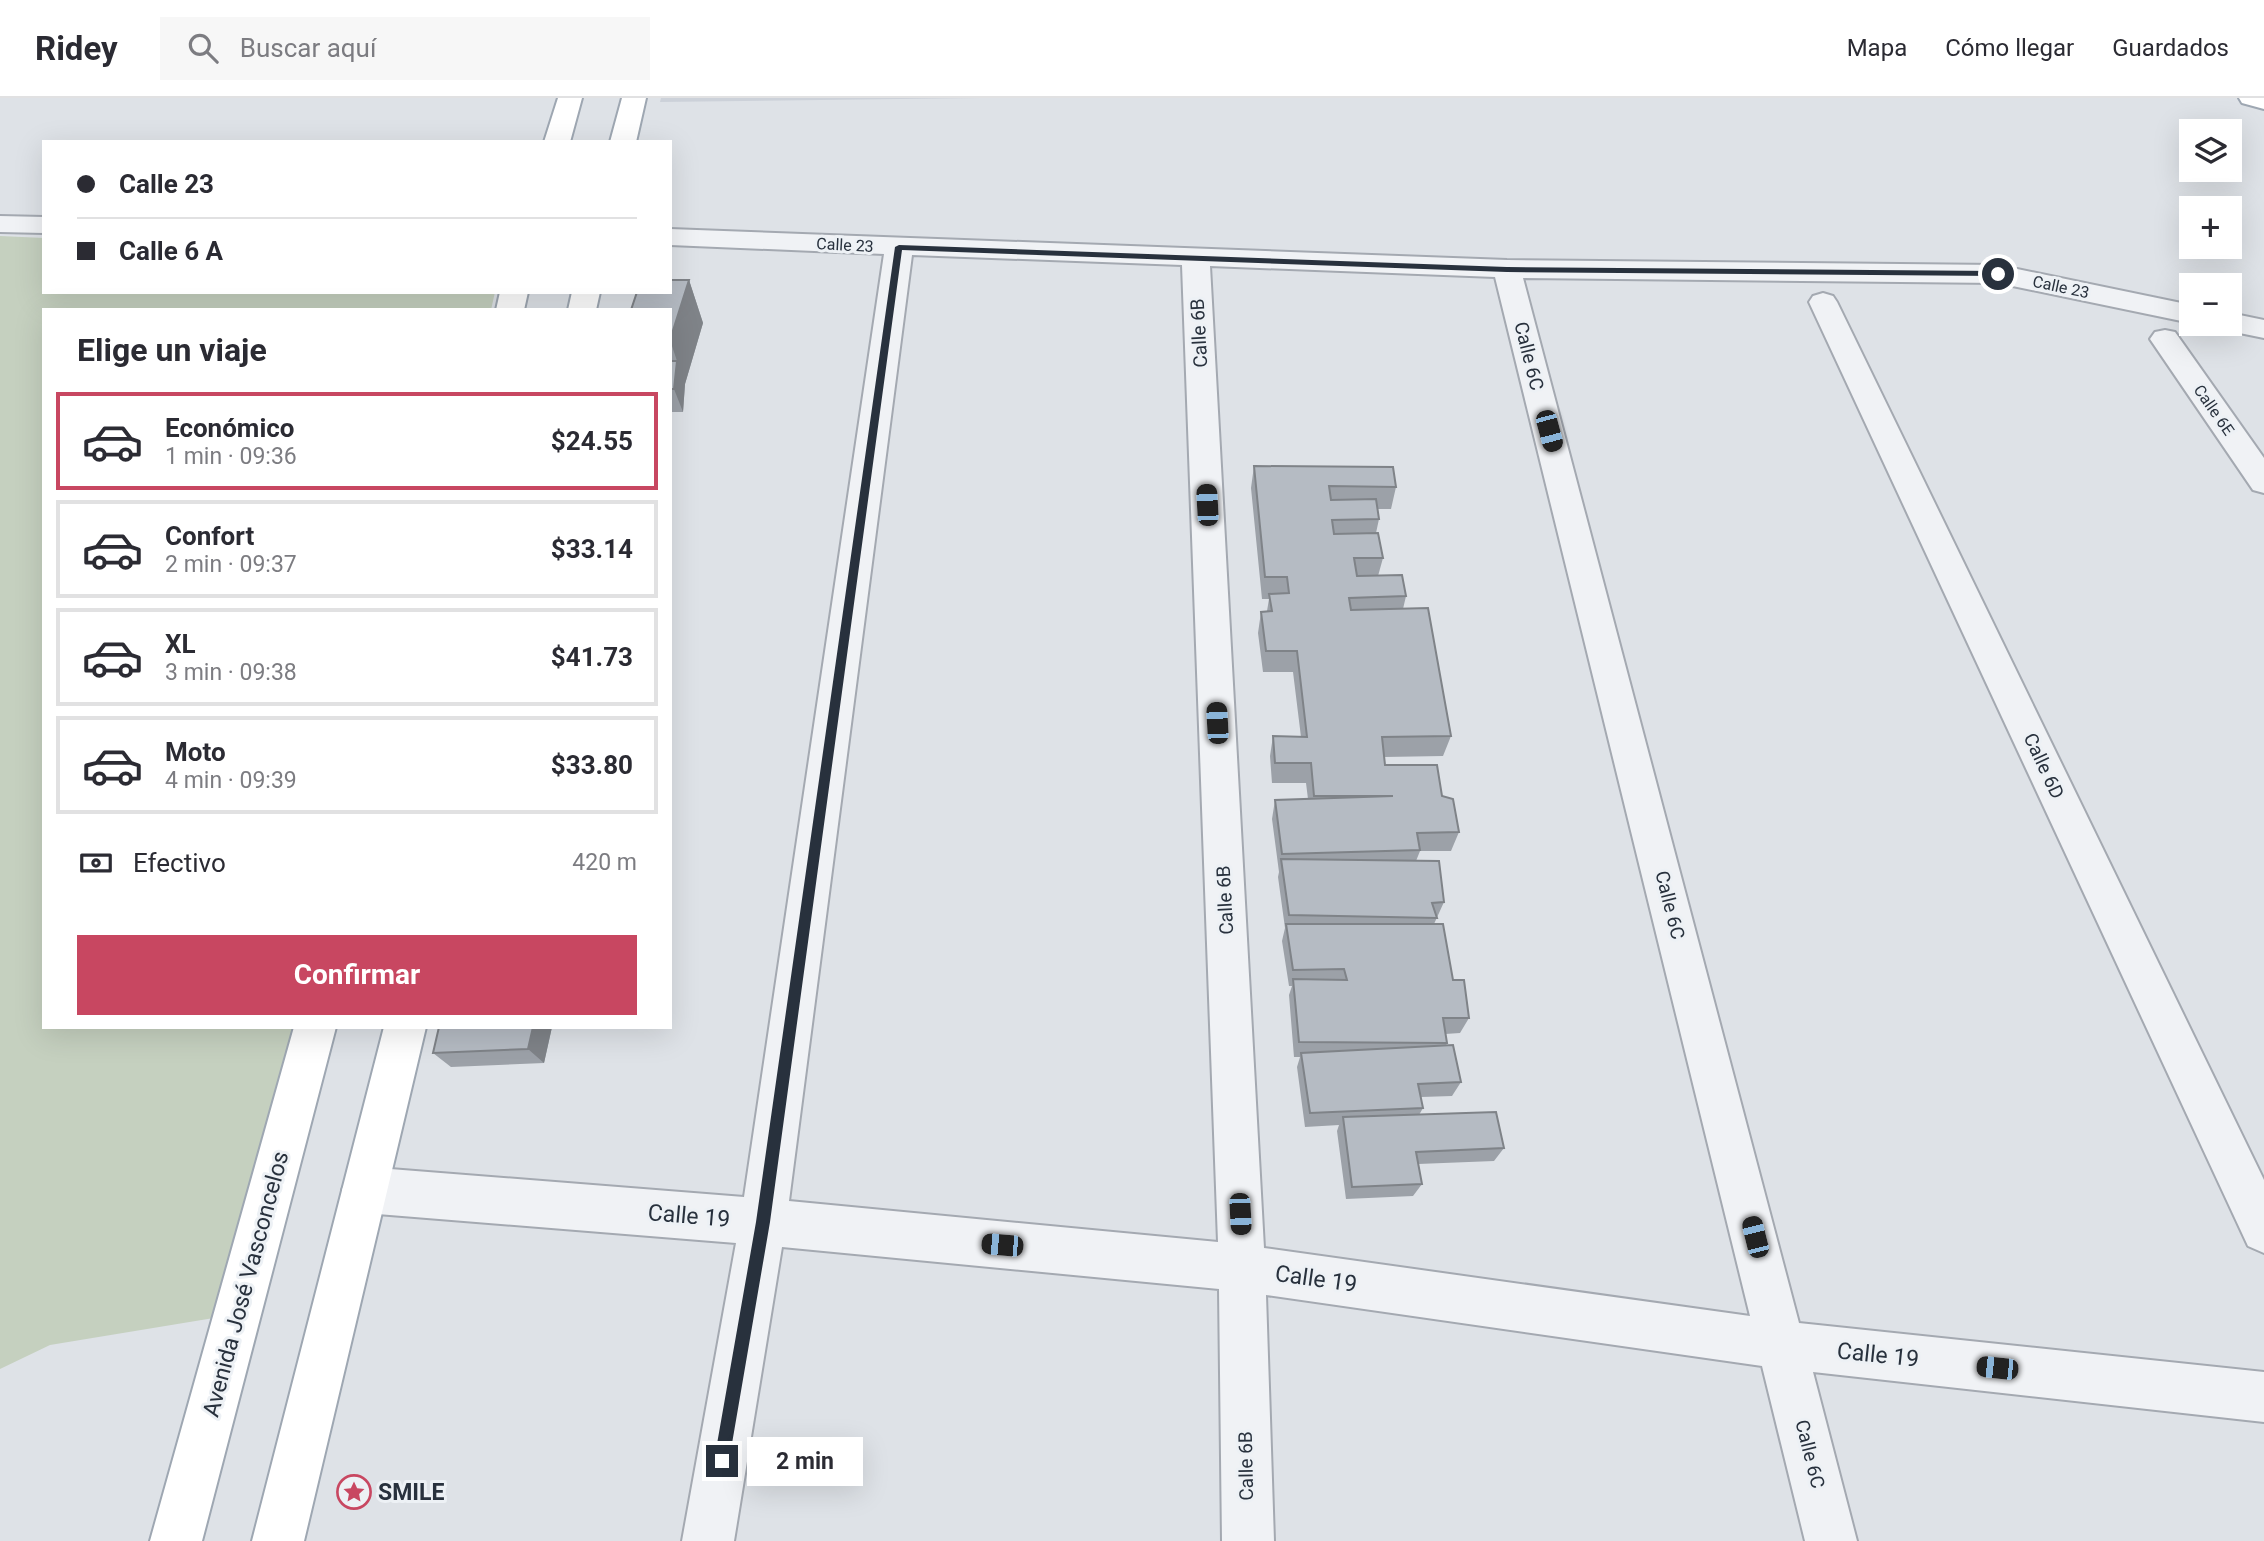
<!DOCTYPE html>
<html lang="es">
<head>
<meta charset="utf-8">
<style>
	body { margin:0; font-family:Roboto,sans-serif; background:#f7f7f7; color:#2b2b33; height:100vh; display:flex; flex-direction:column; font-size:26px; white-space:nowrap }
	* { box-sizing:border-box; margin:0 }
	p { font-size:23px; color:#7c7c81 }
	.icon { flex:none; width:38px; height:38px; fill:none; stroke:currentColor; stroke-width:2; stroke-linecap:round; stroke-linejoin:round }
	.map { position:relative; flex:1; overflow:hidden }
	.side { position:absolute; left:42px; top:210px; width:630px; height:721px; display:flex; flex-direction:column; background:#fff; border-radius:0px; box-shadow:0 7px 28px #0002 }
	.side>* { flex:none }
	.banner { position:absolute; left:42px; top:42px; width:630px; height:154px; border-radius:0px; box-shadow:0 7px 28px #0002; display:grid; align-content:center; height:154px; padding:0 35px; background:#fff }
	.controls { position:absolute; left:2179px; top:21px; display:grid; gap:14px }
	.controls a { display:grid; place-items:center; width:63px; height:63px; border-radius:0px; background:#fff; box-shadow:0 7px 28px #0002; font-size:35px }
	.end { position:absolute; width:32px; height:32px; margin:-16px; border:9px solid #28313d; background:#fff; box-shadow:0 0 0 4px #fff }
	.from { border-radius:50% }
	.bubble { position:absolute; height:49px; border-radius:0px; background:#fff; box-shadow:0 7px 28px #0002; font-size:23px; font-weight:700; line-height:49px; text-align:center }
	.car { position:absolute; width:21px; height:42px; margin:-21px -10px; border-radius:9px; box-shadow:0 0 5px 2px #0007; background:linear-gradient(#222 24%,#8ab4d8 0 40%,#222 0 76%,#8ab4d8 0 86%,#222 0) }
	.banner b { display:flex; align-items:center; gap:24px; height:66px; font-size:26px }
	.banner b+b { border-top:2px solid #e1e1e2 }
	.banner i { width:18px; height:18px; background:#2b2b33 }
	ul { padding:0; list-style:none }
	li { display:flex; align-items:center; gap:21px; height:98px; margin:0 14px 10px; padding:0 21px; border:4px solid #e1e1e2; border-radius:0px }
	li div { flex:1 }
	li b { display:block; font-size:26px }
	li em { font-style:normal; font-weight:700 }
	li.current { border-color:#c84761 }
	li>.icon { width:63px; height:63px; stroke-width:1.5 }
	h2 { padding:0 35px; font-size:32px; line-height:84px }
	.pay { display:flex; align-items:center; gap:18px; height:77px; padding:0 35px; font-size:26px }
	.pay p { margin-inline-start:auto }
	.action { display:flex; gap:14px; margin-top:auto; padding:14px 35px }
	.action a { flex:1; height:80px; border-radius:0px; background:#c84761; color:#fff; font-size:28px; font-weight:700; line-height:80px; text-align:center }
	header { display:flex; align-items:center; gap:42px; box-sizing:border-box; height:98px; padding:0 35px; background:#fff; border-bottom:2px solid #e1e1e2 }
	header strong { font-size:33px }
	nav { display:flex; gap:38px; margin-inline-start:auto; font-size:24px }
	.search { width:490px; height:63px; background:#f7f7f7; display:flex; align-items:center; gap:18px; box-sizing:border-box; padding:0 24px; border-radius:0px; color:#7c7c81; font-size:26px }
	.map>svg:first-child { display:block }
	.built { fill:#ccd1d9 }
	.green { fill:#c5d0bf }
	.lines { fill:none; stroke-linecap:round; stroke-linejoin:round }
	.minor-casing { stroke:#a4a9b1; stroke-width:4 }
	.major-casing { stroke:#9ea7b2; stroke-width:4 }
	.minor { fill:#f0f2f5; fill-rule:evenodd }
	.major { fill:#fff; fill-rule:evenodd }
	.wall { fill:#9ca1a8 }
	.shaded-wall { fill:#7f8388 }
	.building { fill:#b5bbc3; stroke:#7f8388; stroke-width:2 }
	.route { fill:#28313d }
	.labels { text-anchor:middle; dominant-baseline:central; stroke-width:6; stroke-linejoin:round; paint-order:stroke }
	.far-street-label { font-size:16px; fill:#28313d; stroke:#edf1f5 }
	.street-label { font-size:19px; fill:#28313d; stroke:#edf1f5 }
	.near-street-label { font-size:23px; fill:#28313d; stroke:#edf1f5 }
	.near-poi-label { font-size:23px; font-weight:bold; fill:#28313d; stroke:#edf1f5; text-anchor:start }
</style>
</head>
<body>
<header>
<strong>Ridey</strong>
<div class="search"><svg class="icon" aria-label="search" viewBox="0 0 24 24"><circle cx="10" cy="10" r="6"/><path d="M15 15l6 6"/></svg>Buscar aquí</div>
<nav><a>Mapa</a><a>Cómo llegar</a><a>Guardados</a></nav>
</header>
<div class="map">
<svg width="2264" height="1443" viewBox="0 0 2264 1443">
	<rect width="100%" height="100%" fill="#dee2e7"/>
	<path class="built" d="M661,0H980L660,4Z"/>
	<path class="green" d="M0,138L44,140V194H495L491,212H44V929H310L238,1216L50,1247L0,1271Z"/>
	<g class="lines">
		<g class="minor-casing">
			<path id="minor" d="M0,118L44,119V135L0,134Z
				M670,131L1507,162L1998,167L2191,207V225L1998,185L1523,180L1799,1225L2264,1274V1324L1813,1274L1857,1443H1805L1762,1268L1266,1197L1274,1443H1222L1219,1191L782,1149L734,1443H682L736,1145L365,1115L349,1108L342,1092L349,1076L365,1069L744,1099L884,156L670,147ZM912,157L1182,167L1218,1144L789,1103ZM1210,168L1495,179L1750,1218L1264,1150Z
				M1823,195L1833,198L1837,204L2264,1082V1155L2248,1148L1809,204L1813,198Z
				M2230,215L2264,222V240L2220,231L2217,226H2230Z
				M2165,232L2175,234L2264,360V395L2253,392L2150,241L2155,234Z"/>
		</g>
		<g class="major-casing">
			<path id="major" d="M558,0H582L570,44H544Z
				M622,0H646L636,44H610Z
				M2239,0H2264V11L2242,5Z
				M500,194H528L524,212H496Z
				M572,194H600L596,212H568Z
				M294,929H336L202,1443H150Z
				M384,929H426L304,1443H252Z"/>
		</g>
		<use href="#minor" class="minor"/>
		<use href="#major" class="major"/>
	</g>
	<path class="wall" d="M689,182L703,225L685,286L683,314H670V212Z
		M1254,368L1396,389L1391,411H1377L1379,421L1376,435L1383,460L1378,478L1406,498L1403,511L1451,638L1443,658L1384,659L1385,667L1442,698L1459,734L1451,753H1420L1416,763L1444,804L1434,826L1453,882L1469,920L1460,935L1445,936L1447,945L1446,948L1461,984L1452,998L1421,999L1423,1010L1419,1017L1504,1050L1494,1063L1418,1066L1422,1086L1413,1098L1346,1101L1337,1033L1339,1027L1305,1029L1297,969L1300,959H1294L1289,897L1292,888H1289L1282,843L1285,830L1278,779L1279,774L1272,721L1275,702L1308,701L1306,685H1272L1270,658L1273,638L1301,639L1293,574H1263L1258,535L1261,514L1267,513L1269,501H1262L1251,390Z
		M552,929L544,965L451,969L433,955Z"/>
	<path class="shaded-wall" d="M689,182L703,225L685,286L683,314L674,291L677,263L670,242Z
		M533,929H552L544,965L528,951Z"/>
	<path class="building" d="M670,182H689L670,242V212H631L637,194H670Z
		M670,263H677L674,291H670Z
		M1254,368L1393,369L1396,389L1329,388L1331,402L1376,401L1379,421L1332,422L1334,436L1378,435L1383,460H1354L1357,478L1402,477L1406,498L1349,500L1351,512L1428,510L1451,638L1382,639L1385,667H1437L1442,698L1453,701L1459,734L1417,735L1420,752L1282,756L1275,702L1393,698H1314L1311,665H1275L1273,638L1307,639L1297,553H1266L1261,514L1272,513L1269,496L1289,495L1287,479H1265Z
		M1281,761L1439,763L1444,804L1432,805L1437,820L1289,817Z
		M1286,826H1443L1453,882H1464L1469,920H1443L1447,945L1299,944L1293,881L1347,882L1344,871L1293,872Z
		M439,929H533L528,951L433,955Z
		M1453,947L1461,984L1418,986L1423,1010L1310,1015L1301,955Z
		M1496,1014L1504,1050L1416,1054L1422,1086L1352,1089L1343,1019Z"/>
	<path class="route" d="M899,147L1507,169L1998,173L2002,176L1998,178L1507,174L902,152L770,1124L729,1363L722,1371L714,1363L756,1124L895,149Z"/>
	<defs>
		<g id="sight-ring" transform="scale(1.75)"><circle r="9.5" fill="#edf1f5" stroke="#c84761" stroke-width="1.5"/><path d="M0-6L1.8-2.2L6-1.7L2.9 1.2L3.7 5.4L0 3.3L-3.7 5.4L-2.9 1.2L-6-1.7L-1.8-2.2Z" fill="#c84761"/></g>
	</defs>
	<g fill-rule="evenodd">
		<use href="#sight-ring" x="354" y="1394"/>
	</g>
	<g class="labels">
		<g class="far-street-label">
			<text transform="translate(845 147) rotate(3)">Calle 23</text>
			<text transform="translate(2061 189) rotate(12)">Calle 23</text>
			<text transform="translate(2214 312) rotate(55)">Calle 6E</text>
		</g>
		<g class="street-label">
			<text transform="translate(1199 235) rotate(-93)">Calle 6B</text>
			<text transform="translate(1529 258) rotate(76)">Calle 6C</text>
			<text transform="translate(2044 668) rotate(65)">Calle 6D</text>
			<text transform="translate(1225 802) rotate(-93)">Calle 6B</text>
			<text transform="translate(1670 807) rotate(76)">Calle 6C</text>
			<text transform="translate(1810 1356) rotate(76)">Calle 6C</text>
			<text transform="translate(1246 1368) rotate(-91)">Calle 6B</text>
		</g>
		<g class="near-street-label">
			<text transform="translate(689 1118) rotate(5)">Calle 19</text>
			<text transform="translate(1316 1181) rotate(8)">Calle 19</text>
			<text transform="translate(246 1186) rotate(-75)">Avenida José Vasconcelos</text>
			<text transform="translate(1878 1257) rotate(6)">Calle 19</text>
		</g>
		<g class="near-poi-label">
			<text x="378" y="1394">SMILE</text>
		</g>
	</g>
</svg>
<div class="controls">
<a><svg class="icon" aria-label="layers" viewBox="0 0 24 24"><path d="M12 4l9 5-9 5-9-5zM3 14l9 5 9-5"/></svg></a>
<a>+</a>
<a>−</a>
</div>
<i class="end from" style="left:1998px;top:176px"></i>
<i class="end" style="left:722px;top:1363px"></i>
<div class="bubble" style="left:747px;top:1339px;width:116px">2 min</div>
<i class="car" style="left:1549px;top:333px;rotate:165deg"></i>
<i class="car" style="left:1207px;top:407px;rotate:357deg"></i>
<i class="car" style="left:1217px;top:625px;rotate:357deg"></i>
<i class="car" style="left:1240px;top:1116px;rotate:177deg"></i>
<i class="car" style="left:1755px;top:1139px;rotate:346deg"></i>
<i class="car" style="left:1002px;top:1147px;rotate:275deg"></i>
<i class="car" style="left:1997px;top:1270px;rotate:276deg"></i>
<div class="banner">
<b><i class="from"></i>Calle 23</b>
<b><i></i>Calle 6 A</b>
</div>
<section class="side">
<h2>Elige un viaje</h2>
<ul>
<li class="current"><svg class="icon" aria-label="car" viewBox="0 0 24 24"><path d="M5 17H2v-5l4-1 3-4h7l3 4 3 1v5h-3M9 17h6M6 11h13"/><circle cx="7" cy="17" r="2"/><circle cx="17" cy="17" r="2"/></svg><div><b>Económico</b><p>1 min · 09:36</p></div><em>$24.55</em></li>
<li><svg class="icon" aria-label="car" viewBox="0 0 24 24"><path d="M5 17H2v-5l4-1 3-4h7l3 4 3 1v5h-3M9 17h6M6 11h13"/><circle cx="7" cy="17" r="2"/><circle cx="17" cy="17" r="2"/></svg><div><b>Confort</b><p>2 min · 09:37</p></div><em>$33.14</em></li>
<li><svg class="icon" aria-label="car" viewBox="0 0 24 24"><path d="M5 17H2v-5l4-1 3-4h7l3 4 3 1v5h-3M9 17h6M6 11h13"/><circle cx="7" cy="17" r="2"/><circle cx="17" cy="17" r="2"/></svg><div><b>XL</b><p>3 min · 09:38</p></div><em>$41.73</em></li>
<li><svg class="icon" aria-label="car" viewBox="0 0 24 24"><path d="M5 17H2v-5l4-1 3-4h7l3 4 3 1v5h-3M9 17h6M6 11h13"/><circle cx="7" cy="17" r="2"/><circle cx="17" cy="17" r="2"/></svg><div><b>Moto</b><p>4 min · 09:39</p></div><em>$33.80</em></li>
</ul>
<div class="pay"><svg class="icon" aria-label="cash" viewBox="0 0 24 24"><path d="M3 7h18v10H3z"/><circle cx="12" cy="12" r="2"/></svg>Efectivo<p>420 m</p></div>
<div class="action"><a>Confirmar</a></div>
</section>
</div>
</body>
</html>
